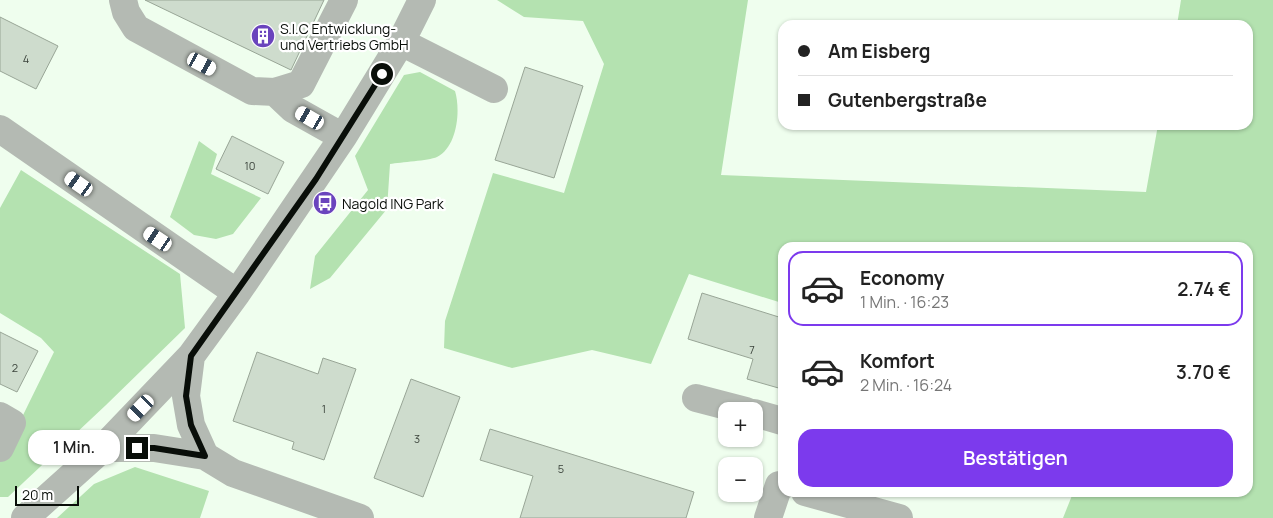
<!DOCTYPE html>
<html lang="de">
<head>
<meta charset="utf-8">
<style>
	body { margin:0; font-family:Manrope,sans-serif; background:#f2f2f2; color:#222; height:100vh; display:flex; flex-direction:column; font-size:19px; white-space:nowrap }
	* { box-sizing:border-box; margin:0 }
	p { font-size:16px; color:#767676 }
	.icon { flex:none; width:28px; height:28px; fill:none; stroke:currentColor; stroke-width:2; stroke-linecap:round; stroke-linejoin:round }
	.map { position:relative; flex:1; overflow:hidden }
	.details { position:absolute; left:778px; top:242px; width:475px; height:255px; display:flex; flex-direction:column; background:#fff; border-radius:15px; box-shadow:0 1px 4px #0004 }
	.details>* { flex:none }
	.banner { position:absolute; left:778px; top:20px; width:475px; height:110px; border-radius:15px; box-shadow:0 1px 4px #0004; display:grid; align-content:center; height:110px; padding:0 20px; background:#fff }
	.tools { position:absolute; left:718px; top:402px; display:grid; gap:10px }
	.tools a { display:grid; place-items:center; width:45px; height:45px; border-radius:10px; background:#fff; box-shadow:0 1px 4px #0004; font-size:25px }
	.scale { position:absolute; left:15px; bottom:12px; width:64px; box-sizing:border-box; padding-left:5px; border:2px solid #090e09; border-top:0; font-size:14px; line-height:18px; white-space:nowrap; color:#090e09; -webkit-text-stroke:4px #fff; paint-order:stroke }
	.end { position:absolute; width:22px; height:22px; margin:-11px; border:6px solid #090e09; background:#fff; box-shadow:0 0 0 2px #fff }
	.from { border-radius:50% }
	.bubble { position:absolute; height:35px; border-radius:15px; background:#fff; box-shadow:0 1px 4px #0004; font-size:16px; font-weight:600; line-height:35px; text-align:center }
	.car { position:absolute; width:15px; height:30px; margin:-15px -8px; border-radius:6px; box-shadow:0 0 4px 1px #0007; background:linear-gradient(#fff 24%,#345 0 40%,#fff 0 76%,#345 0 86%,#fff 0) }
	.banner b { display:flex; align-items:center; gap:18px; height:48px; font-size:19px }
	.banner b+b { border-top:1px solid #e0e0e0 }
	.banner i { width:12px; height:12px; background:#222 }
	ul { padding:9px 0 0; list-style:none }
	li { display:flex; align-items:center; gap:15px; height:75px; margin:0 10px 8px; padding:0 10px; border:2px solid transparent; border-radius:15px }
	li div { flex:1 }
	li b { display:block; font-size:19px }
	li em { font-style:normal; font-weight:600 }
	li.on { border-color:#7c3aed }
	li>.icon { width:45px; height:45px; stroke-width:1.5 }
	.primary-button { display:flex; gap:10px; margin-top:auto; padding:10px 20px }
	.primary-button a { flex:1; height:58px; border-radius:15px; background:#7c3aed; color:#fff; font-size:20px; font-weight:600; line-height:58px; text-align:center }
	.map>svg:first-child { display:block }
	.green { fill:#b4e2b0 }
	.building { fill:#cedccd; stroke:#98a596 }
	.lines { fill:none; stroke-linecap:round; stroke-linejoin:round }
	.minor { stroke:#b4bab3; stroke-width:28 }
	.route { stroke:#090e09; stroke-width:6 }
	.labels { text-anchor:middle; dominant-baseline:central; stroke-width:4.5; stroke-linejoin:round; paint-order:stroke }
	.number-label { font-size:11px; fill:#3a423a }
	.poi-label { font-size:14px; fill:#090e09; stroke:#fff; text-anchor:start }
</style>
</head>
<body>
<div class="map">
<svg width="1273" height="518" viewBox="0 0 1273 518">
	<rect width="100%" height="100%" fill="#effeee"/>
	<path class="green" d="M497,0H748L721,175L1146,192L1158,125H1248V25H1177L1181,0H1273V518H1063L1073,493L1248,492V248H782V303L689,274L651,364L592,350L512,368L444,348L445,321L493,173L564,193L604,64L583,21L524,17Z
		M420,72L455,91C461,111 457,147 437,157C428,161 401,162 390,164L387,209L330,278L310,289L315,256L368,190L355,156L404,75Z
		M199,141L217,154L211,174L261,198L233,234L216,239L194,235L170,217Z
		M21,170L180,274L185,328L106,405L8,497H0V462L54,352L41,338L0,313V208Z
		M135,467L209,491L200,518H57L94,484Z"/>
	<path class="building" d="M145,0H324L291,70Z
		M0,17L58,46L36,89L0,71Z
		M525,67L583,86L554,178L495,160Z
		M232,136L284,162L268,194L216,169Z
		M702,293L782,318V389L747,379L753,359L688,339Z
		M0,332L38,351L17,392L0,384Z
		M257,352L318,374L323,358L356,369L324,460L292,449L294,442L233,421Z
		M411,379L460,397L423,497L374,478Z
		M490,429L694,492L686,518H520L533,476L480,460Z"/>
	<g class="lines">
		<path class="minor" d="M123,0L126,12L136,28L252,91L275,92L301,84L344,0
			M401,42L494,89
			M275,92L293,109L343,137
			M0,129L237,293
			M191,356L186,396L191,425L205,456
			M696,398L746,411
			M754,413L782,421
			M0,416L12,423L0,448
			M103,448H154L205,456L233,473L360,518
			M805,492L899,518
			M25,518L103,448L191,356L237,293L343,137L401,42L422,0
			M768,518L779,485L782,486"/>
	</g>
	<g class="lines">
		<path class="route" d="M137,448H154L205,456L191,425L186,396L191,356L316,179L382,74"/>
	</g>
	<defs>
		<g id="building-disc" transform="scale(1.25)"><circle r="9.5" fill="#6a44bd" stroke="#fff"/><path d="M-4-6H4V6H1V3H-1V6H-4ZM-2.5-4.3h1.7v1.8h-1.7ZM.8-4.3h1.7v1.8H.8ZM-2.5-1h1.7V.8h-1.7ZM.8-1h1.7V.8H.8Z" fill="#fff"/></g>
		<g id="bus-disc" transform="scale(1.25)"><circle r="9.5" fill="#6a44bd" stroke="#fff"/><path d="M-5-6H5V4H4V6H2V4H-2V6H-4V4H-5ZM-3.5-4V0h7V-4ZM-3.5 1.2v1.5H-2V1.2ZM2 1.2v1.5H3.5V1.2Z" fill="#fff"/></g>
	</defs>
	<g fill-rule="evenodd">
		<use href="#building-disc" x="263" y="36"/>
		<use href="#bus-disc" x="325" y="203"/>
	</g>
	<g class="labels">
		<g class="number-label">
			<text x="26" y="58">4</text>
			<text x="250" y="165">10</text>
			<text x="752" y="349">7</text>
			<text x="15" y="367">2</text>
			<text x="324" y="408">1</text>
			<text x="417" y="438">3</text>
			<text x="561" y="468">5</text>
		</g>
		<g class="poi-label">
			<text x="280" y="28">S.I.C Entwicklung-<tspan x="280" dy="16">und Vertriebs GmbH</tspan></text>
			<text x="342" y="203">Nagold ING Park</text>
		</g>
	</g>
</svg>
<div class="tools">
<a>+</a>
<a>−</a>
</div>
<div class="scale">20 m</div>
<i class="end from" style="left:382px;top:74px"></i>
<i class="end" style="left:137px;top:448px"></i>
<div class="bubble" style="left:28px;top:430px;width:92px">1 Min.</div>
<i class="car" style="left:202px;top:64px;rotate:118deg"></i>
<i class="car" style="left:310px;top:118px;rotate:300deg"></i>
<i class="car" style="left:79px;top:184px;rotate:305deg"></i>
<i class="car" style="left:158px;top:239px;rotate:304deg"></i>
<i class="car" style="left:141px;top:408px;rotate:224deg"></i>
<div class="banner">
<b><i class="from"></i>Am Eisberg</b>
<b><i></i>Gutenbergstraße</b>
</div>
<section class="details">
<ul>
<li class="on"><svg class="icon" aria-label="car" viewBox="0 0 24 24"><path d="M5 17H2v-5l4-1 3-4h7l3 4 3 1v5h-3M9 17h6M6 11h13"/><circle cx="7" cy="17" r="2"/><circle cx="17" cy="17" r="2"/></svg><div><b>Economy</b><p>1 Min. · 16:23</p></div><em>2.74 €</em></li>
<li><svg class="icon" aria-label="car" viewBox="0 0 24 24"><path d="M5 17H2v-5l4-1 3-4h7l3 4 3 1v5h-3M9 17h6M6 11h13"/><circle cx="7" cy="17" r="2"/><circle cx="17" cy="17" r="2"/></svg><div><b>Komfort</b><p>2 Min. · 16:24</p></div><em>3.70 €</em></li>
</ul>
<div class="primary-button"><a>Bestätigen</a></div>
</section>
</div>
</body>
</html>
